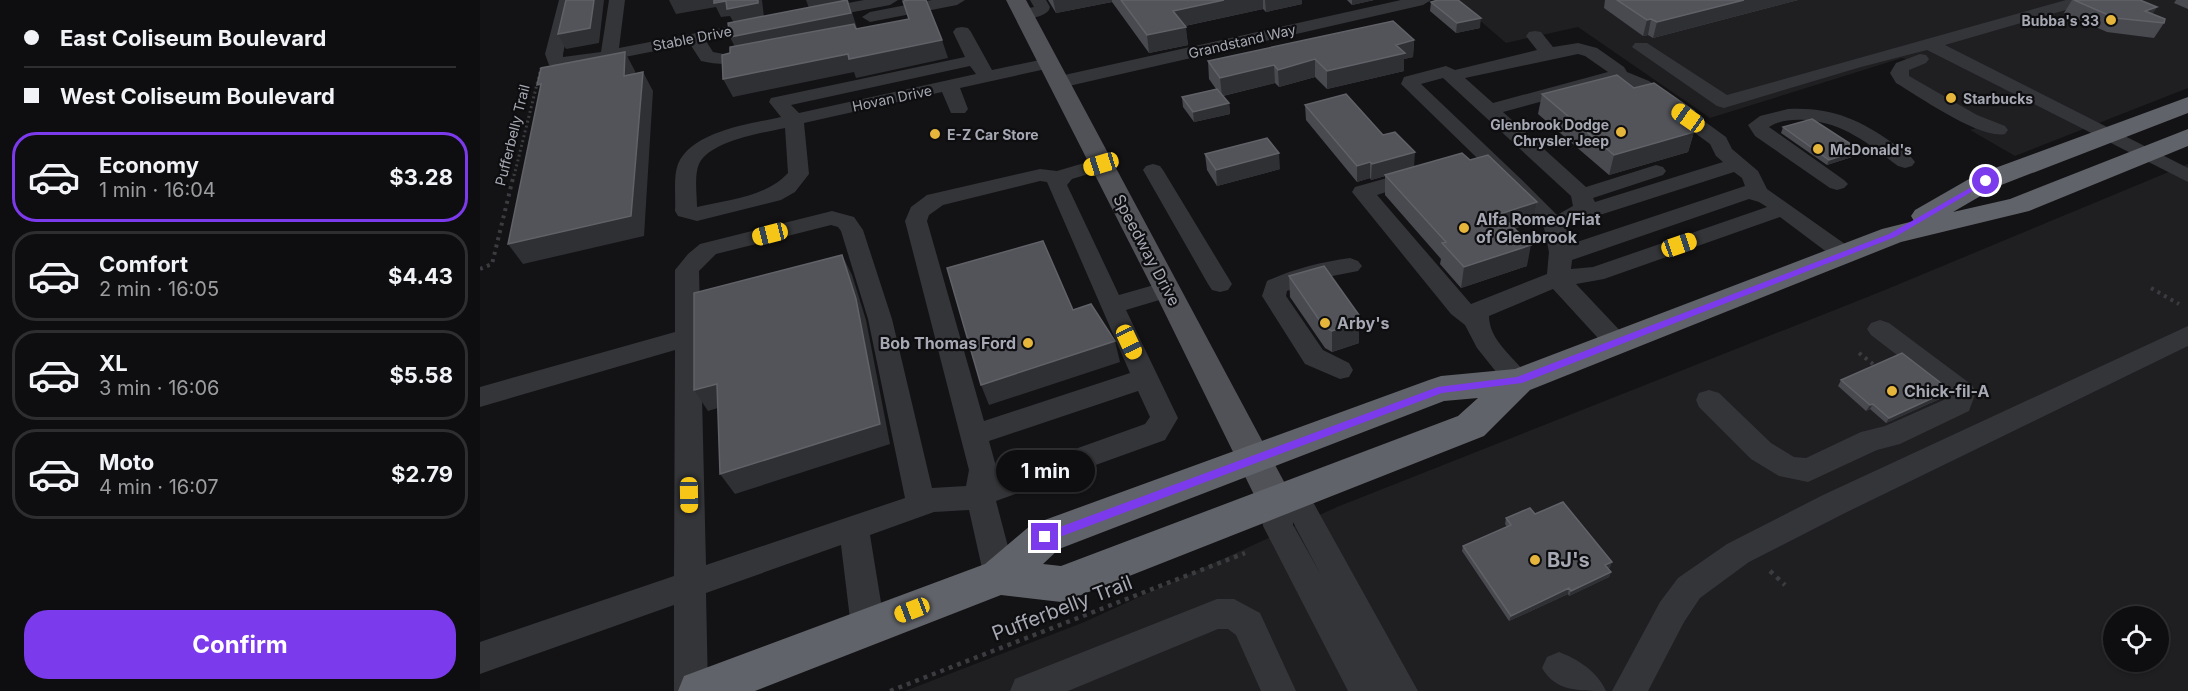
<!DOCTYPE html>
<html lang="en">
<head>
<meta charset="utf-8">
<style>
	body { margin:0; font-family:Inter,sans-serif; background:#171719; color:#f1f3f6; height:100vh; display:flex; flex-direction:column; font-size:22px; white-space:nowrap }
	* { box-sizing:border-box; margin:0 }
	p { font-size:20px; color:#9b9c9f }
	.icon { flex:none; width:33px; height:33px; fill:none; stroke:currentColor; stroke-width:2; stroke-linecap:round; stroke-linejoin:round }
	.map { position:relative; flex:1; overflow:hidden }
	.drawer { display:flex; flex-direction:column; background:#0e0e10; width:480px }
	.drawer>* { flex:none }
	.hud { display:grid; align-content:center; height:132px; padding:0 24px; background:#0e0e10 }
	.controls { position:absolute; left:1623px; top:606px; display:grid; gap:12px }
	.controls a { display:grid; place-items:center; width:66px; height:66px; border-radius:50%; background:#0e0e10; box-shadow:0 2px 4px #0004,0 0 0 2px #2e2e30; font-size:30px }
	.end { position:absolute; width:27px; height:27px; margin:-14px; border:8px solid #7c3aed; background:#fff; box-shadow:0 0 0 3px #fff }
	.from { border-radius:50% }
	.bubble { position:absolute; height:42px; border-radius:21px; background:#0e0e10; box-shadow:0 2px 4px #0004,0 0 0 2px #2e2e30; font-size:20px; font-weight:700; line-height:42px; text-align:center }
	.car { position:absolute; width:18px; height:36px; margin:-18px -9px; border-radius:8px; box-shadow:0 0 4px 2px #0007; background:linear-gradient(#f5c518 24%,#345 0 40%,#f5c518 0 76%,#345 0 86%,#f5c518 0) }
	.hud b { display:flex; align-items:center; gap:21px; height:57px; font-size:22px }
	.hud b+b { border-top:2px solid #2e2e30 }
	.hud i { width:15px; height:15px; background:#f1f3f6 }
	ul { padding:0; list-style:none }
	li { display:flex; align-items:center; gap:18px; height:90px; margin:0 12px 9px; padding:0 12px; border:3px solid #2e2e30; border-radius:24px }
	li div { flex:1 }
	li b { display:block; font-size:22px }
	li em { font-style:normal; font-weight:700 }
	li.selected { border-color:#7c3aed }
	li>.icon { width:54px; height:54px; stroke-width:1.5 }
	.cta { display:flex; gap:12px; margin-top:auto; padding:12px 24px }
	.cta a { flex:1; height:69px; border-radius:24px; background:#7c3aed; color:#fff; font-size:24px; font-weight:700; line-height:69px; text-align:center }
	main { display:flex; flex:1; min-height:0 }
	.map>svg:first-child { display:block }
	.built { fill:#1f1f22; fill-rule:evenodd }
	.lines { fill:none; stroke-linecap:round; stroke-linejoin:round }
	.path-far2 { stroke:#3b3c40; stroke-width:3; stroke-dasharray:2 3; stroke-linecap:butt }
	.path-far1 { stroke:#3b3c40; stroke-width:4; stroke-dasharray:3 4.5; stroke-linecap:butt }
	.path { stroke:#3b3c40; stroke-width:4.5; stroke-dasharray:4 5; stroke-linecap:butt }
	.minor { fill:#343539; fill-rule:evenodd }
	.major { fill:#515258; fill-rule:evenodd }
	.highway { fill:#61636a; fill-rule:evenodd }
	.wall { fill:#494a50 }
	.shaded-wall { fill:#2f3034 }
	.building { fill:#53545a; stroke:#606268; stroke-width:1.5 }
	.route { fill:#7c3aed }
	.poi-dot { fill:#e5b63b; stroke:#0e0e10; stroke-width:2 }
	.labels { text-anchor:middle; dominant-baseline:central; stroke-width:4.5; stroke-linejoin:round; paint-order:stroke }
	.far-poi-label { font-size:14px; font-weight:bold; fill:#a6a9b4; stroke:#0e0e10; text-anchor:start }
	.far-street-label { font-size:14px; fill:#a6a9b4; stroke:#0e0e10 }
	.poi-label { font-size:16px; font-weight:bold; fill:#a6a9b4; stroke:#0e0e10; text-anchor:start }
	.street-label { font-size:16px; fill:#a6a9b4; stroke:#0e0e10 }
	.near-poi-label { font-size:20px; font-weight:bold; fill:#a6a9b4; stroke:#0e0e10; text-anchor:start }
	.near-street-label { font-size:20px; fill:#a6a9b4; stroke:#0e0e10 }
</style>
</head>
<body>
<main>
<section class="drawer">
<div class="hud">
<b><i class="from"></i>East Coliseum Boulevard</b>
<b><i></i>West Coliseum Boulevard</b>
</div>
<ul>
<li class="selected"><svg class="icon" aria-label="car" viewBox="0 0 24 24"><path d="M5 17H2v-5l4-1 3-4h7l3 4 3 1v5h-3M9 17h6M6 11h13"/><circle cx="7" cy="17" r="2"/><circle cx="17" cy="17" r="2"/></svg><div><b>Economy</b><p>1 min · 16:04</p></div><em>$3.28</em></li>
<li><svg class="icon" aria-label="car" viewBox="0 0 24 24"><path d="M5 17H2v-5l4-1 3-4h7l3 4 3 1v5h-3M9 17h6M6 11h13"/><circle cx="7" cy="17" r="2"/><circle cx="17" cy="17" r="2"/></svg><div><b>Comfort</b><p>2 min · 16:05</p></div><em>$4.43</em></li>
<li><svg class="icon" aria-label="car" viewBox="0 0 24 24"><path d="M5 17H2v-5l4-1 3-4h7l3 4 3 1v5h-3M9 17h6M6 11h13"/><circle cx="7" cy="17" r="2"/><circle cx="17" cy="17" r="2"/></svg><div><b>XL</b><p>3 min · 16:06</p></div><em>$5.58</em></li>
<li><svg class="icon" aria-label="car" viewBox="0 0 24 24"><path d="M5 17H2v-5l4-1 3-4h7l3 4 3 1v5h-3M9 17h6M6 11h13"/><circle cx="7" cy="17" r="2"/><circle cx="17" cy="17" r="2"/></svg><div><b>Moto</b><p>4 min · 16:07</p></div><em>$2.79</em></li>
</ul>
<div class="cta"><a>Confirm</a></div>
</section>
<div class="map">
<svg width="1708" height="691" viewBox="0 0 1708 691">
	<rect width="100%" height="100%" fill="#131315"/>
	<path class="built" d="M976,0H1708V88L1535,156L1490,130L1500,127L1415,80L1426,59L1422,58L1230,118L1098,27L1026,43Z
		M1708,164V691H425L602,623L857,507L1400,292ZM1634,616H1678V662H1634Z"/>
	<g class="lines">
		<path class="path-far2" d="M34,176L61,68"/>
		<path class="path-far1" d="M0,269L12,264L34,174
			M1671,288L1699,304
			M1379,353L1393,364"/>
		<path class="path" d="M1290,571L1305,585
			M410,691L765,553"/>
		<path class="minor" d="M79,0H95L83,54V57L121,52L129,0H145L139,48L283,20L289,21L291,25L289,29L226,41L233,52L249,55L274,50L280,51L283,55L280,59C259,64 242,66 221,61L210,44L90,68L69,65L65,54Z
			M384,0H418L410,5L337,19L329,14L331,10Z
			M452,0H485L477,5L390,22L382,17L390,12Z
			M550,0H566L570,7L569,10C564,17 547,20 538,18L536,14L538,10L554,7Z
			M921,0H951L943,5L580,88L573,86L571,82L573,78L580,76Z
			M1586,0H1612L1610,3L1465,45L1708,168V182L1447,50L1381,67L1244,108L1237,106L1152,47L1155,43H1167L1247,95Z
			M482,27L488,28L491,32L512,70L569,58L575,59L578,63L575,67L480,88L488,109L485,113H471L462,92L324,123L329,174L315,192L301,200L217,221L198,216L195,211C196,197 193,177 198,164C212,131 270,124 301,117L289,102L291,98L485,57L473,32L476,28ZM490,66L496,74L319,113L311,105ZM305,128L308,173C286,197 248,200 217,207C217,195 214,175 219,164C230,141 282,133 305,128Z
			M1055,31L1061,32L1073,47L1098,43L1117,48L1144,67L1147,72L1169,81L1246,137L1252,149L1278,171L1287,189L1372,249L1376,254L1372,259L1364,261L1356,259L1300,217L1124,279L1096,284L1146,337L1150,343L1146,349L1137,352L1128,349L1073,289L1009,316C1009,343 1039,360 1051,381L1047,388L1038,391L1029,388L997,348L985,325L971,314L872,192L875,187L932,171L939,169L946,171L949,175L946,179L897,195L991,304L1067,274L1069,252L1064,228L1029,189L921,84L924,77L966,66L975,70L1057,50L1046,36L1049,32ZM1098,54L1105,56L1128,72L1013,103L985,78ZM963,78L1091,196L1093,206L1077,215L1043,181L941,84ZM1137,81L1155,89L1230,144L1236,156L1243,162L1115,202L1113,198L1183,175L1186,171L1183,167L1176,165L1106,187L1023,112ZM1254,172L1262,178L1265,186L1091,244L1086,228L1098,222ZM1269,199L1279,202L1287,207L1113,267L1091,269L1092,260Z
			M1440,54L1446,55L1449,59L1446,63L1429,70V76L1497,115L1525,126L1528,130L1525,134C1501,140 1438,96 1416,83L1410,73L1416,63Z
			M1308,109C1351,107 1379,119 1414,144C1421,149 1430,154 1435,162L1432,166L1425,168L1418,166C1389,144 1364,123 1326,120C1313,119 1300,120 1289,127L1364,180L1368,184L1364,188L1357,190L1350,188L1275,136L1268,125L1280,116Z
			M621,158L628,160L631,164L628,168L592,179L587,185L639,295L688,281L696,283L700,289L696,295L646,310L698,418L685,440L516,501L536,577L531,587L520,591L509,587L504,577L489,510L454,512L390,535L405,627L400,638L388,642L376,638L371,627L361,545L226,593L228,691H194V605L0,674V642L194,576L195,350L0,407V387L195,332V270L208,254L220,244L352,211L374,217L383,230L412,319L452,488L486,486L489,470L425,221L431,207L447,195L560,169L577,171ZM560,181L567,182L650,373L504,421L447,221L449,215L463,205ZM351,225L358,227L361,231L388,319L425,498L226,565L219,271L236,254ZM658,391L670,417L665,424L517,477V470L509,441Z
			M673,164L680,166L683,170L752,284L748,290L740,292L732,290L728,284L663,170L666,166Z
			M870,258L878,261L882,266L878,271L837,279L807,291L806,296L843,350L869,363L873,370L869,377L860,379L825,364L782,296L787,281C813,269 841,262 870,258Z
			M1400,320L1409,323L1492,385L1496,392L1489,411L1420,444L1397,450L1328,482L1299,476L1271,459L1219,407L1216,400L1219,393L1229,390L1239,393L1291,443L1314,457L1326,458L1381,432L1405,426L1468,398L1469,395L1391,335L1387,329L1391,323Z
			M1708,326V346L1365,513L1269,562L1220,598L1204,622L1168,691H1132L1180,602L1198,578L1247,544L1343,495Z
			M796,490L833,502L938,691H868L783,526L781,502L786,493ZM813,522L841,575L813,525Z
			M737,599H754L780,613L816,691H781L756,635L748,629H738L588,691H530L535,679Z
			M1079,652C1098,659 1118,672 1126,691C1098,691 1075,691 1062,668L1067,657Z"/>
		<path class="major" d="M526,0H546L809,491L814,502L809,513L796,517L783,513L678,299Z"/>
		<path class="highway" d="M1708,97V113L1516,187L1473,212L1530,199L1708,129V146L1549,211L1421,242L1050,390L1004,436L596,597L581,602L521,595L275,691H198L204,676L505,564L551,525L949,380L961,376L1035,369L1402,229L1434,221L1431,216L1435,210L1496,175ZM998,398L978,416L581,566L563,564L579,549L964,401Z"/>
	</g>
	<path class="wall" d="M568,0H822V4L786,12L783,9L705,26L708,45L669,53L632,2L576,13Z
		M867,0H894L872,5Z
		M1125,0H1318L1173,38L1168,35L1163,36L1124,8Z
		M1592,0H1660L1677,7L1672,14L1684,23L1674,38L1627,32L1584,13Z
		M1696,0H1708V9L1694,3Z
		M951,2L1000,28L976,33L950,11Z
		M934,40L933,57L924,59V71L847,89L835,77L799,87L795,83L743,96L749,103L750,114L714,122L703,107L702,97L736,89L729,79L728,61Z
		M1154,88L1214,111L1209,128L1214,132L1208,152L1129,175L1058,114L1062,94Z
		M825,105L903,135L934,167L990,160L1057,202L1053,223L1035,228L1047,266L981,288L960,264L961,259L905,195V176L891,180L890,178L877,182L826,120Z
		M1303,127L1378,155L1347,165L1301,133Z
		M725,154L800,169L737,186L727,170Z
		M809,276L879,322V343L852,352L845,348L810,297Z
		M1361,380L1470,390L1466,396L1406,423L1390,409L1386,411L1358,386Z
		M1055,514L1130,568H1128L1131,572L1129,577L1089,596L1088,594L1029,621L982,551L983,546L1027,527L1025,524L1026,518Z"/>
	<path class="shaded-wall" d="M114,0H124L119,43L86,49L78,34Z
		M189,0H237L246,1L282,0L284,17L254,23L250,16L241,17L236,7L196,14Z
		M326,0H368L377,28L257,51L250,37L329,8Z
		M573,0H632V2L576,13Z
		M744,0H783V9L695,28L693,11Z
		M785,0H822V4L786,12Z
		M872,0H894L872,5Z
		M1264,0H1318L1173,38L1177,22Z
		M1677,7L1668,21L1665,11Z
		M1001,18L1000,28L976,33L977,23Z
		M1171,19L1168,35L1163,36L1167,20Z
		M706,27L708,45L669,53L667,35Z
		M462,40L468,58L376,78L374,72L253,97L243,79L368,54Z
		M934,40L933,57L924,59V71L847,89V71L916,45Z
		M145,52L155,71V95L144,76Z
		M835,59V77L799,87L798,70Z
		M794,65L795,83L742,96L740,78Z
		M163,72L173,91L164,236L43,264L28,244Z
		M749,103L750,114L714,122L713,112Z
		M1214,111L1208,131L1194,117Z
		M1214,132L1208,152L1129,175L1134,155Z
		M1380,150L1378,155L1347,165L1349,160Z
		M935,152L934,168L891,180L892,164Z
		M799,153L800,169L737,186L736,170Z
		M890,162V178L877,182V166Z
		M1057,202L1053,223L1017,234L1020,214Z
		M1051,245L1047,266L981,288L984,267Z
		M362,255L372,275L386,320L410,444L255,494L240,474Z
		M879,322V343L852,352V331Z
		M635,341L640,362L509,405L501,385Z
		M237,384L251,404L228,411L214,390Z
		M1470,390L1466,396L1406,423L1409,418Z
		M1393,404L1390,409L1386,411L1390,405Z
		M1132,562L1130,568L1123,570L1125,565Z
		M1131,572L1129,577L1089,596L1091,591Z
		M1089,588L1088,594L1029,621L1031,616Z"/>
	<path class="building" d="M86,0H114L110,28L78,34Z
		M234,0H278V3L247,9L246,1L234,3Z
		M367,0L371,13L250,37L248,23Z
		M429,0H446L462,40L369,59L368,54L243,79L242,55L250,53V47L374,24L376,29L429,19L423,1Z
		M641,0H744L693,11L706,27L667,35Z
		M958,0H978L1001,18L977,23L951,2Z
		M1137,0H1264L1177,22L1171,19L1167,20Z
		M1594,0H1660L1677,7L1665,11L1685,19L1684,23L1635,18Z
		M913,21L934,40L916,45L925,53L847,71L835,59L798,70L794,65L740,78L728,61Z
		M145,52L144,76L163,72L151,216L28,244L61,84L57,85L61,68Z
		M1137,75L1154,88L1174,83L1214,111L1194,117L1214,132L1134,155L1062,94Z
		M737,89L749,103L713,112L702,97Z
		M866,94L903,135L915,132L935,152L892,164L890,162L877,166L825,105Z
		M1332,119L1380,150L1349,160L1303,127Z
		M787,138L799,153L736,170L725,154Z
		M982,153L990,160L1008,155L1057,202L1020,214L1051,245L984,267L962,243L966,242L905,175Z
		M563,241L593,310L611,304L635,341L501,385L467,268Z
		M362,255L376,299L400,424L240,474L237,384L214,390V293Z
		M844,266L879,315V322L852,331L844,327L809,276Z
		M1422,353L1470,390L1409,418L1393,404L1390,405L1361,380Z
		M1083,502L1132,562L1125,565L1131,572L1091,591L1089,588L1031,616L983,546L1031,525L1026,518L1050,508L1055,514Z"/>
	<path class="route" d="M1504,180L1510,181L1415,237L1042,383L962,393L569,541H561L559,537L561,534L958,387L1037,377L1409,234Z"/>
	<g class="poi-dot">
		<circle cx="1631" cy="20" r="6"/>
		<circle cx="1471" cy="98" r="6"/>
		<circle cx="1141" cy="132" r="6"/>
		<circle cx="455" cy="134" r="6"/>
		<circle cx="1338" cy="149" r="6"/>
		<circle cx="984" cy="228" r="6"/>
		<circle cx="845" cy="323" r="6"/>
		<circle cx="548" cy="343" r="6"/>
		<circle cx="1412" cy="391" r="6"/>
		<circle cx="1055" cy="560" r="6"/>
	</g>
	<g class="labels">
		<g class="far-poi-label">
			<text x="1619" y="20" text-anchor="end">Bubba's 33</text>
			<text x="1483" y="98">Starbucks</text>
			<text x="1129" y="124" text-anchor="end">Glenbrook Dodge<tspan x="1129" dy="16">Chrysler Jeep</tspan></text>
			<text x="467" y="134">E-Z Car Store</text>
			<text x="1350" y="149">McDonald's</text>
		</g>
		<g class="far-street-label">
			<text transform="translate(212 38) rotate(-11)">Stable Drive</text>
			<text transform="translate(762 41) rotate(-13)">Grandstand Way</text>
			<text transform="translate(412 98) rotate(-12)">Hovan Drive</text>
			<text transform="translate(32 135) rotate(-76)">Pufferbelly Trail</text>
		</g>
		<g class="poi-label">
			<text x="996" y="219">Alfa Romeo/Fiat<tspan x="996" dy="18">of Glenbrook</tspan></text>
			<text x="857" y="323">Arby's</text>
			<text x="536" y="343" text-anchor="end">Bob Thomas Ford</text>
			<text x="1424" y="391">Chick-fil-A</text>
		</g>
		<g class="street-label">
			<text transform="translate(667 250) rotate(62)">Speedway Drive</text>
		</g>
		<g class="near-poi-label">
			<text x="1067" y="560">BJ's</text>
		</g>
		<g class="near-street-label">
			<text transform="translate(582 608) rotate(-21)">Pufferbelly Trail</text>
		</g>
	</g>
</svg>
<div class="controls">
<a><svg class="icon" aria-label="locate" viewBox="0 0 24 24"><circle cx="12" cy="12" r="6"/><path d="M12 2v4M12 18v4M2 12h4M18 12h4"/></svg></a>
</div>
<i class="end from" style="left:1506px;top:181px"></i>
<i class="end" style="left:565px;top:537px"></i>
<div class="bubble" style="left:516px;top:450px;width:99px">1 min</div>
<i class="car" style="left:1208px;top:118px;rotate:305deg"></i>
<i class="car" style="left:621px;top:164px;rotate:253deg"></i>
<i class="car" style="left:290px;top:234px;rotate:256deg"></i>
<i class="car" style="left:1199px;top:245px;rotate:71deg"></i>
<i class="car" style="left:649px;top:342px;rotate:155deg"></i>
<i class="car" style="left:209px;top:495px;rotate:179deg"></i>
<i class="car" style="left:432px;top:610px;rotate:249deg"></i>
</div>
</main>
</body>
</html>
